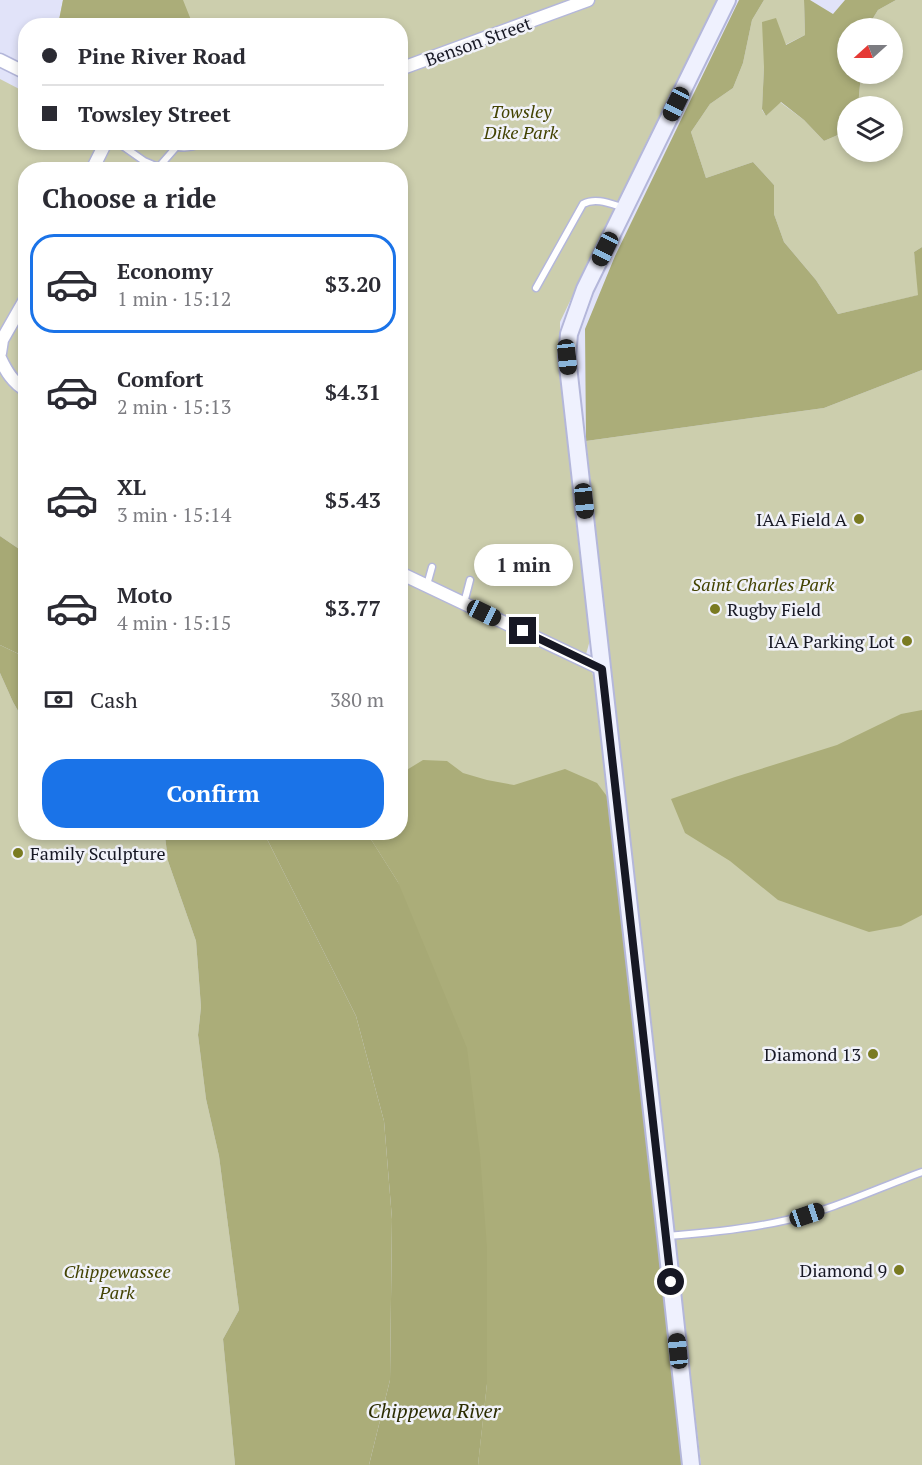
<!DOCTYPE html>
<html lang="en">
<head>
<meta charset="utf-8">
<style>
	body { margin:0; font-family:"PT Serif",serif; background:#f7f7f7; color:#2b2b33; height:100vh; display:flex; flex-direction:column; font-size:22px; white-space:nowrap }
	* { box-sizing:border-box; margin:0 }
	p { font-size:20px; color:#7c7c81 }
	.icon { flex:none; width:33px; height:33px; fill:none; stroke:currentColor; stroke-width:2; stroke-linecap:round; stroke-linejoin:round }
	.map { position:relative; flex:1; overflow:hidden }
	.panel { position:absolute; left:18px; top:162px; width:390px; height:678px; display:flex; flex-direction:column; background:#fff; border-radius:24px; box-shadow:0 3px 9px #0003 }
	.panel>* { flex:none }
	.banner { position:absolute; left:18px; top:18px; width:390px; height:132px; border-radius:24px; box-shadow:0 3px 9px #0003; display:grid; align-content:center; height:132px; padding:0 24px; background:#fff }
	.needle { width:39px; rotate:249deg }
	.buttons { position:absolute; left:837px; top:18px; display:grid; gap:12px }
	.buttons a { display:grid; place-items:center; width:66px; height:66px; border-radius:50%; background:#fff; box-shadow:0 3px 9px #0003; font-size:30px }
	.end { position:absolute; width:27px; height:27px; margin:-14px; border:8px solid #171824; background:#fff; box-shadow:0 0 0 3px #fff }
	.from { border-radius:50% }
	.bubble { position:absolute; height:42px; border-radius:21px; background:#fff; box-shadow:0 3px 9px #0003; font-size:20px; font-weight:700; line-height:42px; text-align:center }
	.car { position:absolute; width:18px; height:36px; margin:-18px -9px; border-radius:8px; box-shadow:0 0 4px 2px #0007; background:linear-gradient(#222 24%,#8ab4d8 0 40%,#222 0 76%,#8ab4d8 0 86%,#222 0) }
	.banner b { display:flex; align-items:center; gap:21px; height:57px; font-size:22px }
	.banner b+b { border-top:2px solid #e1e1e2 }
	.banner i { width:15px; height:15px; background:#2b2b33 }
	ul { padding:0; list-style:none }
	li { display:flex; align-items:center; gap:18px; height:99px; margin:0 12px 9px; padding:0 12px; border:3px solid transparent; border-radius:24px }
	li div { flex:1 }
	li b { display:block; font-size:22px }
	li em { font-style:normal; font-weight:700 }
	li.on { border-color:#1a73e8 }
	li>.icon { width:54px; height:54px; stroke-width:1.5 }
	h2 { padding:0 24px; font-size:27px; line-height:72px }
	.pay { display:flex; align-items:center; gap:15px; height:66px; padding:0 24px; font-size:22px }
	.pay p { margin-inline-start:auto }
	.cta { display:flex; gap:12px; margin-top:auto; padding:12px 24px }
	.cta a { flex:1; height:69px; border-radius:24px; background:#1a73e8; color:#fff; font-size:24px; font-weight:700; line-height:69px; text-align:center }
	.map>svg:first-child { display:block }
	.green { fill:#cccead }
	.forest { fill:#abad79 }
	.water { fill:#a7a975 }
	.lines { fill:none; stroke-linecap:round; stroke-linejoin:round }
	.lane-casing { stroke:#b4b7da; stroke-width:9 }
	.street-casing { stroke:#b4b7da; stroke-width:15 }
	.secondary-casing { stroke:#b4b7da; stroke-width:20 }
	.lane { stroke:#fff; stroke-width:6 }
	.street { stroke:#fff; stroke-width:12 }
	.secondary { stroke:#eff1fe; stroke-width:16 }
	.route { stroke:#171824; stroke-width:8 }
	.poi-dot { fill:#7a7b22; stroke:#f1f2f9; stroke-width:2 }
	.labels { text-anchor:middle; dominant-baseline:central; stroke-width:5; stroke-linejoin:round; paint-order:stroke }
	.street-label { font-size:18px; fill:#171824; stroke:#f1f2f9 }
	.park-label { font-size:18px; font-style:italic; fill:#434302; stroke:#f1f2f9 }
	.poi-label { font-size:18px; fill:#171824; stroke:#f1f2f9; text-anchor:end }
	.water-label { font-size:20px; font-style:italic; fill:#2c2d02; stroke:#f1f2f9 }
</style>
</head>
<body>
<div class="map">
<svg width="922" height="1465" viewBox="0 0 922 1465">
	<rect width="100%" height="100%" fill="#e1e3f9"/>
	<path class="green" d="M63,0H722L649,137L560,322V356L575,515L590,640L583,665L592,672L595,682L609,799L478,1465L487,1384L398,882L367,833L400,832V170H26L25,553L0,536V79L25,92L26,142H400V26L58,25Z
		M764,0H804L805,35L785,45L764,67L762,110L766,116L780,102L804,120L824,141L847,131L848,152H892V106H858L861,74H892V28H867L878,10L896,0H922V247L914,252L919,295L838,314L816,280L784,242L774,214V185L753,162L706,178L691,132L710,104L733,88L743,63L752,20Z
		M922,370V1465H701L674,1236L586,441L824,408Z
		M0,673L13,702L25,723L26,832L162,833L165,836L168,861L196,941L201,1007L198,1035L206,1099L219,1156L239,1310L223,1339L235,1465H0Z"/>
	<path class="forest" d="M63,0H183L193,25H58Z
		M739,0H764L752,20L743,63L733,88L710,104L691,132L706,178L753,162L774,185V214L784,242L816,280L838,314L918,295L914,252L922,247V370L824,408L586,441L585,329L615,256Z
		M804,0H810L833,14L845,0H896L878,10L867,28H848V74H861L858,106H848L847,131L824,141L804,120L781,102L766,116L762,109L764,67L762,22L776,18L786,45L805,35Z
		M0,645L25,657V723L13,702L0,673Z
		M922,710V915L901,926L869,932L778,900L730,861L685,833L671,799L735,777L837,745L901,714Z
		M423,760L447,761L463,773L487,780L514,785L565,769L597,783L609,799L683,1465H478L487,1384L398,882L367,833L400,832L401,769L405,771Z
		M261,832L266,837L356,1016L384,1121L392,1219L390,1380L369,1465H235L223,1339L239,1310L219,1156L206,1099L198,1035L201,1007L196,941L168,861L165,836L162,833Z"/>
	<path class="water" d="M0,536L25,553V657L0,645Z
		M261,833H367L398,882L467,1048L480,1154L487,1248V1384L478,1465H369L390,1380L392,1219L384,1121L356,1016L266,837Z"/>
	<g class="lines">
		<g class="lane-casing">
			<path id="lane" d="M117,142L144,161L158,167
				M157,169L178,145
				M536,288L583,204C596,197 611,204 625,208
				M427,585L432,567
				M464,603L470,580
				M667,1236C707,1233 748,1229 787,1220C832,1210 878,1188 922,1172"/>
		</g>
		<g class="street-casing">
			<path id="street" d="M0,60L26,73
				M400,69L588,0
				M173,142C181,146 189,145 197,142
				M92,170L106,142
				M0,353L2,340L26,298
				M0,358C6,371 13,383 26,390
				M400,573L602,669"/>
		</g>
		<g class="secondary-casing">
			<path id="secondary" d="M691,1465L666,1236L567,357L569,334L585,289L727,0"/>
		</g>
		<use href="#lane" class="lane"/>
		<use href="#street" class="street"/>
		<use href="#secondary" class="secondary"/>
	</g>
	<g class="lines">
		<path class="route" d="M523,631L602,669L671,1282"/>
	</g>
	<g class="poi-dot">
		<circle cx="859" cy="519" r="6"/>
		<circle cx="715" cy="609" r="6"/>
		<circle cx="907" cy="641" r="6"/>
		<circle cx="18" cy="853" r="6"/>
		<circle cx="873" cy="1054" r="6"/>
		<circle cx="899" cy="1270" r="6"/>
	</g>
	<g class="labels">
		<g class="street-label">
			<text transform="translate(478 41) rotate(-20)">Benson Street</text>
		</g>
		<g class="park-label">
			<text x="521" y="111">Towsley<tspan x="521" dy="21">Dike Park</tspan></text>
			<text x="763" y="584">Saint Charles Park</text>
			<text x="117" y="1271">Chippewassee<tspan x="117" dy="21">Park</tspan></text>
		</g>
		<g class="poi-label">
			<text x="847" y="519">IAA Field A</text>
			<text x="727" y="609" text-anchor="start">Rugby Field</text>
			<text x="895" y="641">IAA Parking Lot</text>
			<text x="30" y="853" text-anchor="start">Family Sculpture</text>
			<text x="861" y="1054">Diamond 13</text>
			<text x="887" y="1270">Diamond 9</text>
		</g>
		<g class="water-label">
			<text x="434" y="1410">Chippewa River</text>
		</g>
	</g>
</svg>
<div class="buttons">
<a><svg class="needle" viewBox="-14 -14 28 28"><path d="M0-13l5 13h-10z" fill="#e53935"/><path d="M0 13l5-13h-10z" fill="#7c7c81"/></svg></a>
<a><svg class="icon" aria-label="layers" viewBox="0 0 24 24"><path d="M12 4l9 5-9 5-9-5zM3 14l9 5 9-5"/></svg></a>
</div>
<i class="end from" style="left:671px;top:1282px"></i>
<i class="end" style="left:523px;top:631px"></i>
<div class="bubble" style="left:474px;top:544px;width:99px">1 min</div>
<i class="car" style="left:676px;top:104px;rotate:206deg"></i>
<i class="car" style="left:605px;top:249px;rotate:206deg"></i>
<i class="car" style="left:567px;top:357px;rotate:174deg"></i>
<i class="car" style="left:584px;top:501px;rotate:174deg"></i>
<i class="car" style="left:484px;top:613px;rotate:116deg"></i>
<i class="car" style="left:807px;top:1215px;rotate:71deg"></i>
<i class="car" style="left:678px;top:1351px;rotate:354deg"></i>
<div class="banner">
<b><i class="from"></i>Pine River Road</b>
<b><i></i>Towsley Street</b>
</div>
<section class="panel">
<h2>Choose a ride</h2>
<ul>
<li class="on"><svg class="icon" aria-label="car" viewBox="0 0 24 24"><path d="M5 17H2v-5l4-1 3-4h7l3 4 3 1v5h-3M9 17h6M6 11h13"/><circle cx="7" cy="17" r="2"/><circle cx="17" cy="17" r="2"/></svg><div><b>Economy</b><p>1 min · 15:12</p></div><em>$3.20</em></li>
<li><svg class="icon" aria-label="car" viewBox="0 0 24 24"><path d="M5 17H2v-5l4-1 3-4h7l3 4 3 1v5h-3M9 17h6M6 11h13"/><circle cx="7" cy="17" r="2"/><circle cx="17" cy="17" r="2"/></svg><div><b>Comfort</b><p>2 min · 15:13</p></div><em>$4.31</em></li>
<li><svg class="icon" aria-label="car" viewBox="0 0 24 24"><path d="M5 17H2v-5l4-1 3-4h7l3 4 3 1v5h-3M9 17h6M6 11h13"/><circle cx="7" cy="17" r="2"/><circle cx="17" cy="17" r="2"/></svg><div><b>XL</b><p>3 min · 15:14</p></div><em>$5.43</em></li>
<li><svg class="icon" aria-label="car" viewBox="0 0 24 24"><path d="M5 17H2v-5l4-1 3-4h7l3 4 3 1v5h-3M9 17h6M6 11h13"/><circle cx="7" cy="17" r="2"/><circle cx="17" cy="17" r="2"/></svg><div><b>Moto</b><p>4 min · 15:15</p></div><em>$3.77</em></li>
</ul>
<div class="pay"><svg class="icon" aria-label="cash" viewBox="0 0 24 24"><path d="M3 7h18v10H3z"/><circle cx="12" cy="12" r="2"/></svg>Cash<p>380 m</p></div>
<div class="cta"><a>Confirm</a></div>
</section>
</div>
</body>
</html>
